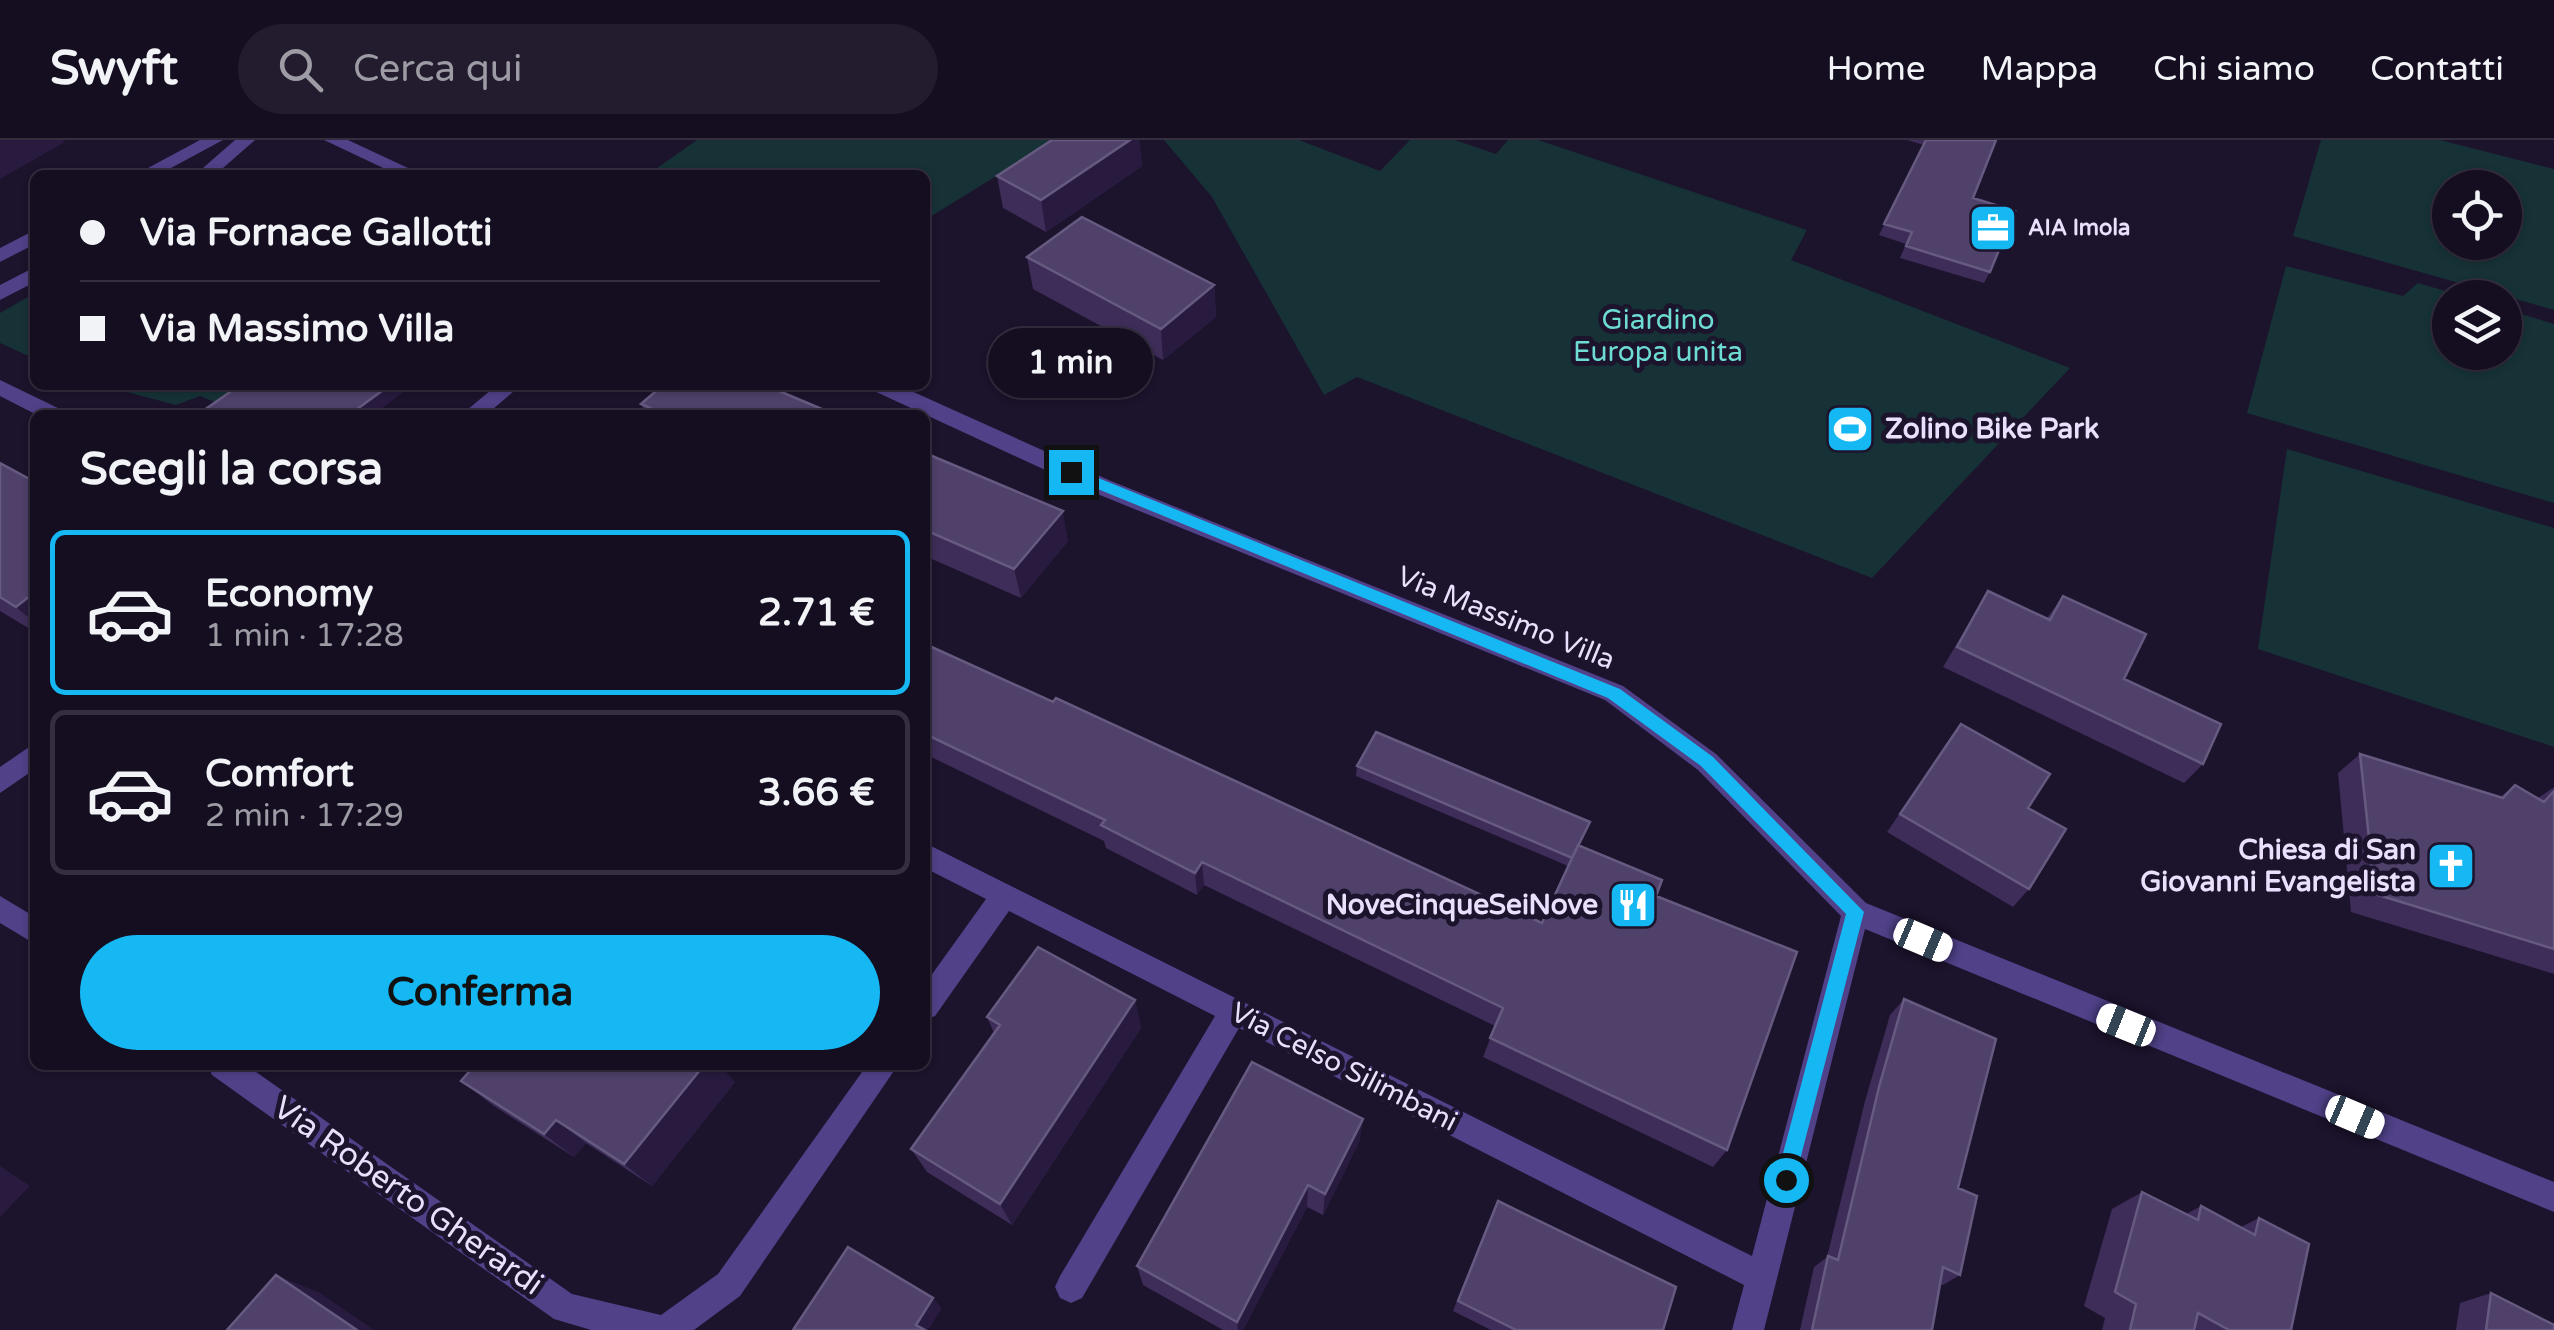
<!DOCTYPE html>
<html lang="it">
<head>
<meta charset="utf-8">
<style>
	body { margin:0; font-family:"Varela Round",sans-serif; background:#221c2e; color:#f1f3f6; height:100vh; display:flex; flex-direction:column; font-size:38px; white-space:nowrap }
	* { box-sizing:border-box; margin:0 }
	p { font-size:32px; color:#9d9ca5 }
	.icon { flex:none; width:55px; height:55px; fill:none; stroke:currentColor; stroke-width:2; stroke-linecap:round; stroke-linejoin:round }
	.map { position:relative; flex:1; overflow:hidden }
	.side { position:absolute; left:30px; top:270px; width:900px; height:660px; display:flex; flex-direction:column; background:#150e21; border-radius:15px; box-shadow:0 2px 8px #0004,0 0 0 2px #342e3f }
	.side>* { flex:none }
	.banner { position:absolute; left:30px; top:30px; width:900px; height:220px; border-radius:15px; box-shadow:0 2px 8px #0004,0 0 0 2px #342e3f; display:grid; align-content:center; height:220px; padding:0 50px; background:#150e21 }
	.tools { position:absolute; left:2432px; top:30px; display:grid; gap:20px }
	.tools a { display:grid; place-items:center; width:90px; height:90px; border-radius:50%; background:#150e21; box-shadow:0 2px 8px #0004,0 0 0 2px #342e3f; font-size:50px }
	.end { position:absolute; width:45px; height:45px; margin:-22px; border:12px solid #16b8f3; background:#111; box-shadow:0 0 0 5px #111 }
	.from { border-radius:50% }
	.bubble { position:absolute; height:70px; border-radius:35px; background:#150e21; box-shadow:0 2px 8px #0004,0 0 0 2px #342e3f; font-size:32px; font-weight:800; line-height:70px; text-align:center }
	.car { position:absolute; width:30px; height:60px; margin:-30px -15px; border-radius:12px; box-shadow:0 0 8px 2px #0007; background:linear-gradient(#fff 24%,#345 0 40%,#fff 0 76%,#345 0 86%,#fff 0) }
	.banner b { display:flex; align-items:center; gap:35px; height:95px; font-size:38px }
	.banner b+b { border-top:2px solid #342e3f }
	.banner i { width:25px; height:25px; background:#f1f3f6 }
	ul { padding:0; list-style:none }
	li { display:flex; align-items:center; gap:30px; height:165px; margin:0 20px 15px; padding:0 30px; border:5px solid #342e3f; border-radius:15px }
	li div { flex:1 }
	li b { display:block; font-size:38px }
	li em { font-style:normal; font-weight:800 }
	li.selected { border-color:#16b8f3 }
	li>.icon { width:90px; height:90px; stroke-width:1.5 }
	h2 { padding:0 50px; font-size:45px; line-height:120px }
	.cta { display:flex; gap:20px; margin-top:auto; padding:20px 50px }
	.cta a { flex:1; height:115px; border-radius:60px; background:#16b8f3; color:#111; font-size:40px; font-weight:800; line-height:115px; text-align:center }
	header { display:flex; align-items:center; gap:60px; box-sizing:border-box; height:140px; padding:0 50px; background:#150e21; border-bottom:2px solid #342e3f }
	header strong { font-size:48px }
	nav { display:flex; gap:55px; margin-inline-start:auto; font-size:35px }
	.search { width:700px; height:90px; background:#221c2e; display:flex; align-items:center; gap:25px; box-sizing:border-box; padding:0 35px; border-radius:55px; color:#9d9ca5; font-size:38px }
	.map>svg:first-child { display:block }
	.green { fill:#163236; fill-rule:evenodd }
	.lines { fill:none; stroke-linecap:round; stroke-linejoin:round }
	.minor { fill:#504188; fill-rule:evenodd }
	.wall { fill:#3d2d58 }
	.shaded-wall { fill:#281b3f }
	.building { fill:#4f416a; stroke:#675a81; stroke-width:2.5 }
	.route { fill:#16b8f3 }
	.labels { text-anchor:middle; dominant-baseline:central; stroke-width:10; stroke-linejoin:round; paint-order:stroke }
	.far-poi-label { font-size:22px; font-weight:bold; fill:#e8e0fd; stroke:#1c132c; text-anchor:start }
	.park-label { font-size:28px; fill:#6ddcd3; stroke:#1c132c }
	.poi-label { font-size:28px; font-weight:bold; fill:#e8e0fd; stroke:#1c132c; text-anchor:end }
	.street-label { font-size:28px; fill:#e8e0fd; stroke:#1c132c }
	.near-street-label { font-size:32px; fill:#e8e0fd; stroke:#1c132c }
</style>
</head>
<body>
<header>
<strong>Swyft</strong>
<div class="search"><svg class="icon" aria-label="search" viewBox="0 0 24 24"><circle cx="10" cy="10" r="6"/><path d="M15 15l6 6"/></svg>Cerca qui</div>
<nav><a>Home</a><a>Mappa</a><a>Chi siamo</a><a>Contatti</a></nav>
</header>
<div class="map">
<svg width="2554" height="1190" viewBox="0 0 2554 1190">
	<rect width="100%" height="100%" fill="#1c132c"/>
	<path class="green" d="M697,0H1055L925,80V35H647Z
		M1164,0H1299L1380,31L1410,0H1455L1496,14L1508,0H1538L1807,90L1791,120L2070,228L1872,438L1357,237L1324,255L1212,57Z
		M2321,0H2440L2554,29V170L2293,96ZM2450,48H2505V102H2450Z
		M2286,126L2403,156L2418,143L2466,157L2450,158V212H2505V169L2554,184V363L2247,273Z
		M35,153V219L0,203V173Z
		M100,245H257L227,267L200,256L176,265Z
		M2287,309L2554,388V607L2258,509Z"/>
	<g class="lines">
		<path class="minor" d="M200,0H223L158,35H135Z
			M235,0H255L215,35H195Z
			M324,0H348L423,35H398Z
			M35,90V104L0,122V108Z
			M35,127V142L0,160V145Z
			M0,240L62,270L66,275H37L0,256Z
			M497,245H521L486,275H461Z
			M869,245H898L1111,341L1623,546L1716,614L1866,763L2554,1042V1072L1865,789L1764,1190H1732L1744,1145L1239,888L1082,1158L1071,1163L1060,1158L1055,1147L1060,1136L1215,876L1009,771L935,876L925,880V844L986,759L925,728V703L1752,1116L1841,776L1698,630L1605,560L1095,353L872,250Z
			M35,603V629L0,653V627Z
			M0,756L35,777V804L0,783Z
			M208,925H246L572,1154L661,1175L718,1134L867,925H898L740,1156L694,1190H591L554,1179L212,935Z"/>
	</g>
	<path class="wall" d="M1052,0H1139L1142,26L1046,92L1003,68L997,36Z
		M1907,0H1996L1973,58L1990,132L1984,143L1900,118L1906,104L1879,95L1924,5Z
		M1027,117L1214,145L1216,177L1163,220L1033,149Z
		M641,264L836,275H646Z
		M925,313L1068,401L1021,458L925,416Z
		M0,323L35,342V492L0,471Z
		M1988,451L2047,478L2063,456L2124,539L2203,624L2184,643L1943,527Z
		M925,504L1542,783L1568,726L1356,636L1357,626L1590,682L1580,705L1656,756L1727,1010L1713,1027L1483,917L1495,886L1204,745L1197,755L1106,708L1104,701L925,614Z
		M1961,584L2028,668L2029,749L2013,767L1887,692Z
		M2360,614L2500,657L2515,645L2538,658L2554,647V834L2351,772L2338,633Z
		M1904,859L1958,1048L1960,1135L1943,1145L1940,1144L1932,1190H1800L1814,1127L1827,1117L1865,961L1890,875Z
		M1135,860L1141,888L1012,1085L927,1032L911,1009L994,893L987,877Z
		M461,941L735,942L652,1046L586,1003L574,1017L494,966Z
		M1363,979L1359,1002L1323,1075L1307,1067L1243,1190H1223L1143,1145L1137,1126Z
		M2142,1052L2186,1074L2201,1066L2241,1087L2259,1078L2291,1190H2102L2105,1178L2084,1166L2112,1069Z
		M1492,1073L1663,1190H1491L1453,1171Z
		M2491,1153L2554,1190H2456L2460,1163Z"/>
	<path class="shaded-wall" d="M0,0H63L65,2L0,39Z
		M1130,0H1139L1142,26L1046,92L1041,60Z
		M1214,145L1216,177L1163,220L1161,189Z
		M390,245H413L373,275H349Z
		M1063,371L1068,401L1021,458L1014,429Z
		M35,452V483L16,467Z
		M1202,722L1204,745L1197,755L1195,733Z
		M1135,860L1141,888L1012,1085L1000,1064Z
		M704,925H720L735,942L652,1046L624,1024Z
		M1363,979L1359,1002L1323,1075L1325,1054Z
		M556,980L586,1003L574,1017L544,994Z
		M0,1026L30,1046L0,1077Z
		M1308,1045L1307,1067L1243,1190H1238L1237,1182Z
		M276,1135L320,1153L374,1190H357Z
		M933,1158L942,1168L928,1190H921L916,1185Z"/>
	<path class="building" d="M1052,0H1130L1041,60L997,36Z
		M1926,0H1996L1973,58L2015,71L1990,132L1906,106L1912,92L1884,84Z
		M1082,77L1214,145L1161,189L1027,117Z
		M240,245H390L349,275H197Z
		M663,245H765L836,275H665L641,264Z
		M925,313L1063,371L1014,429L925,390Z
		M0,323L35,342V452L16,467L0,457Z
		M1988,451L2050,480L2063,456L2146,494L2124,539L2221,584L2203,624L1957,507Z
		M925,504L1053,562L1056,558L1542,783L1578,705L1662,740L1656,756L1797,812L1727,1010L1490,898L1503,868L1202,722L1195,733L1101,685L1105,680L925,594Z
		M1961,584L2050,634L2028,668L2066,689L2029,749L1900,674Z
		M1376,592L1590,682L1572,718L1357,626Z
		M2360,614L2503,658L2515,645L2544,662L2554,651V809L2375,754Z
		M1038,807L1135,860L1000,1064L911,1009L1000,885L987,877Z
		M1904,859L1996,899L1958,1048L1977,1056L1960,1135L1943,1127L1932,1190H1812L1828,1116L1838,1120L1879,947Z
		M1252,922L1363,979L1325,1054L1308,1045L1237,1182L1137,1126Z
		M475,925H704L624,1024L556,980L544,994L461,941Z
		M2142,1052L2198,1080L2201,1066L2255,1095L2259,1078L2309,1104L2291,1190H2229L2198,1173L2194,1190H2130L2136,1164L2115,1152Z
		M1498,1061L1676,1147L1663,1190H1516L1458,1161Z
		M848,1107L933,1158L916,1185L925,1190H793Z
		M276,1135L357,1190H227Z
		M2491,1153L2554,1185V1190H2486Z"/>
	<path class="route" d="M1071,327L1620,549L1713,617L1864,772L1793,1047L1786,1050L1776,1040L1846,774L1701,626L1608,558L1066,336L1064,332Z"/>
	<defs>
		<g id="office-square" transform="scale(2.5)"><rect x="-9" y="-9" width="18" height="18" rx="4" fill="#16b8f3" stroke="#1c132c"/><path d="M-6-3h4V-5.5h4V-3h4V5H-6ZM-1-4.5V-3h2v-1.5ZM-6 0V1H6V0Z" fill="#fff"/></g>
		<g id="stadium-square" transform="scale(2.5)"><rect x="-9" y="-9" width="18" height="18" rx="4" fill="#16b8f3" stroke="#1c132c"/><path d="M0-5a6.5 5 0 1 0 0 10a6.5 5 0 1 0 0-10ZM-3.5-1.8h7v3.6h-7Z" fill="#fff"/></g>
		<g id="church-square" transform="scale(2.5)"><rect x="-9" y="-9" width="18" height="18" rx="4" fill="#16b8f3" stroke="#1c132c"/><path d="M-1.2-6h2.4v3.5h3.3v2.4h-3.3V6h-2.4V-.1h-3.3v-2.4h3.3Z" fill="#fff"/></g>
		<g id="restaurant-square" transform="scale(2.5)"><rect x="-9" y="-9" width="18" height="18" rx="4" fill="#16b8f3" stroke="#1c132c"/><path d="M-5-6h1v4h1v-4h1v4h1v-4h1v5L-1.5 .5V6h-2V.5L-5-1ZM5-6V6H3V1.5H1.5Q1.5-4 5-6Z" fill="#fff"/></g>
	</defs>
	<g fill-rule="evenodd">
		<use href="#office-square" x="1993" y="88"/>
		<use href="#stadium-square" x="1850" y="289"/>
		<use href="#church-square" x="2451" y="726"/>
		<use href="#restaurant-square" x="1633" y="765"/>
	</g>
	<g class="labels">
		<g class="far-poi-label">
			<text x="2028" y="88">AIA Imola</text>
		</g>
		<g class="park-label">
			<text x="1658" y="180">Giardino<tspan x="1658" dy="32">Europa unita</tspan></text>
		</g>
		<g class="poi-label">
			<text x="1885" y="289" text-anchor="start">Zolino Bike Park</text>
			<text x="2416" y="710">Chiesa di San<tspan x="2416" dy="32">Giovanni Evangelista</tspan></text>
			<text x="1598" y="765">NoveCinqueSeiNove</text>
		</g>
		<g class="street-label">
			<text transform="translate(1506 478) rotate(22)">Via Massimo Villa</text>
			<text transform="translate(1344 927) rotate(27)">Via Celso Silimbani</text>
		</g>
		<g class="near-street-label">
			<text transform="translate(408 1056) rotate(35)">Via Roberto Gherardi</text>
		</g>
	</g>
</svg>
<div class="tools">
<a><svg class="icon" aria-label="locate" viewBox="0 0 24 24"><circle cx="12" cy="12" r="6"/><path d="M12 2v4M12 18v4M2 12h4M18 12h4"/></svg></a>
<a><svg class="icon" aria-label="layers" viewBox="0 0 24 24"><path d="M12 4l9 5-9 5-9-5zM3 14l9 5 9-5"/></svg></a>
</div>
<i class="end from" style="left:1786px;top:1040px"></i>
<i class="end" style="left:1071px;top:332px"></i>
<div class="bubble" style="left:988px;top:188px;width:165px">1 min</div>
<i class="car" style="left:1923px;top:800px;rotate:113deg"></i>
<i class="car" style="left:2126px;top:885px;rotate:292deg"></i>
<i class="car" style="left:2355px;top:977px;rotate:113deg"></i>
<div class="banner">
<b><i class="from"></i>Via Fornace Gallotti</b>
<b><i></i>Via Massimo Villa</b>
</div>
<section class="side">
<h2>Scegli la corsa</h2>
<ul>
<li class="selected"><svg class="icon" aria-label="car" viewBox="0 0 24 24"><path d="M5 17H2v-5l4-1 3-4h7l3 4 3 1v5h-3M9 17h6M6 11h13"/><circle cx="7" cy="17" r="2"/><circle cx="17" cy="17" r="2"/></svg><div><b>Economy</b><p>1 min · 17:28</p></div><em>2.71 €</em></li>
<li><svg class="icon" aria-label="car" viewBox="0 0 24 24"><path d="M5 17H2v-5l4-1 3-4h7l3 4 3 1v5h-3M9 17h6M6 11h13"/><circle cx="7" cy="17" r="2"/><circle cx="17" cy="17" r="2"/></svg><div><b>Comfort</b><p>2 min · 17:29</p></div><em>3.66 €</em></li>
</ul>
<div class="cta"><a>Conferma</a></div>
</section>
</div>
</body>
</html>
